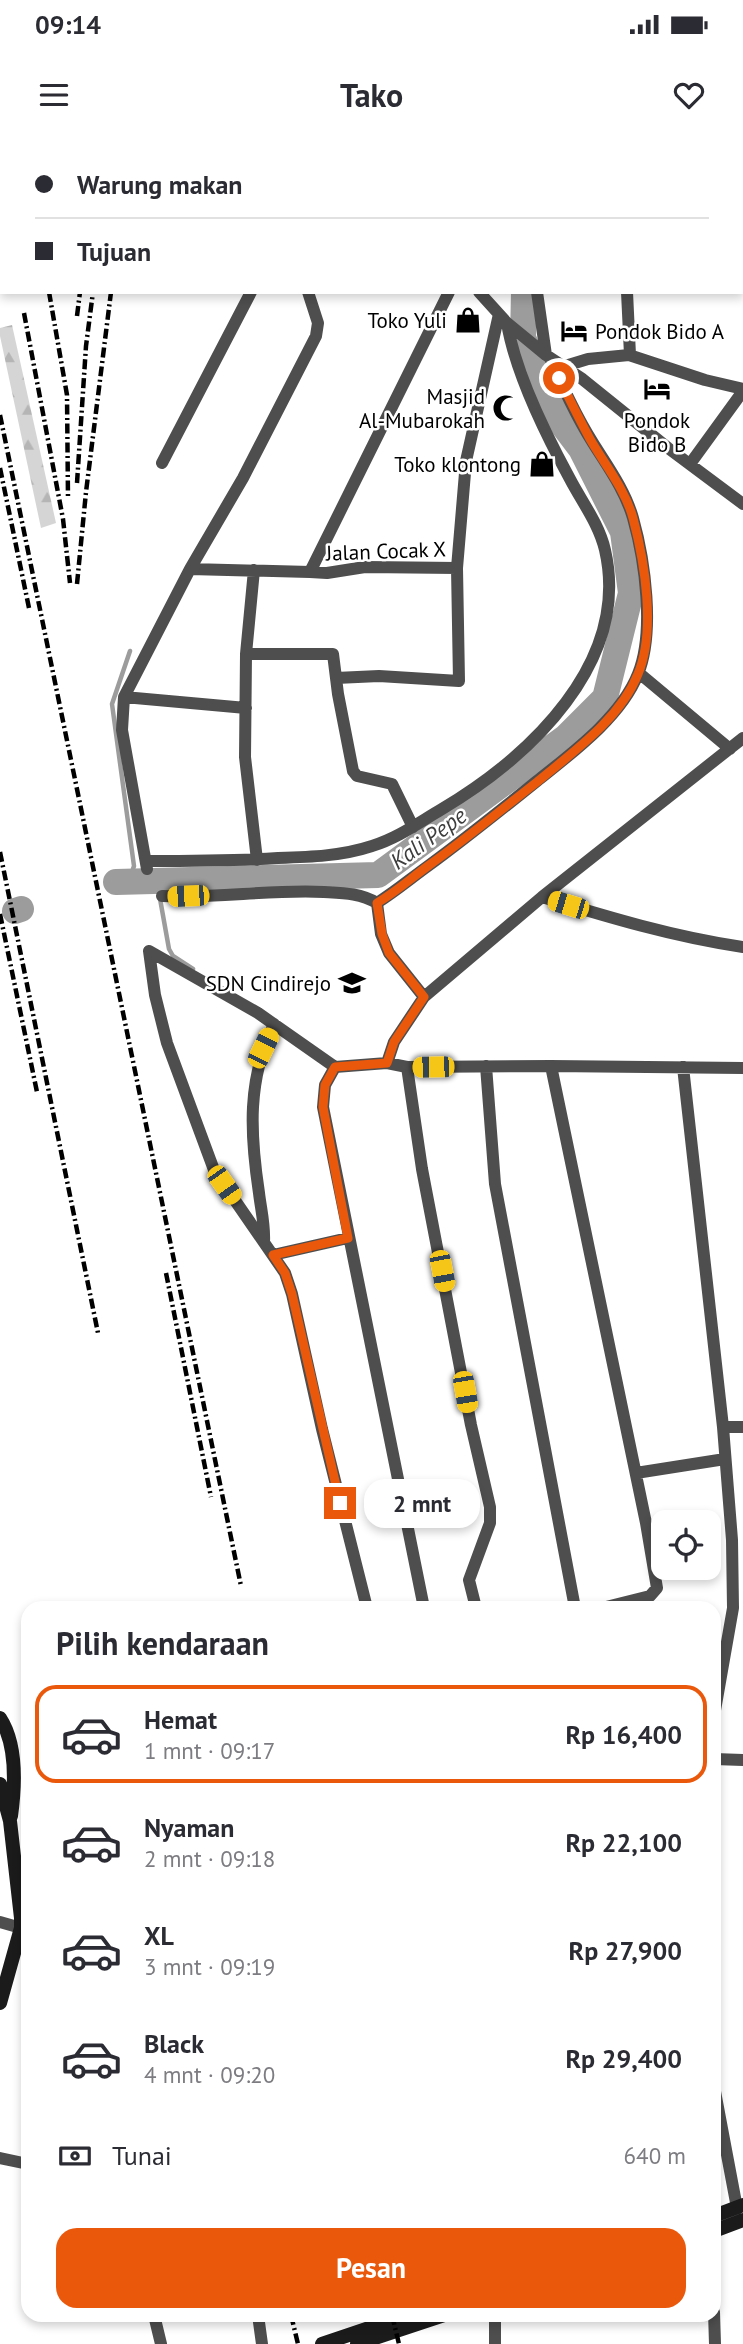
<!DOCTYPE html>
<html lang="id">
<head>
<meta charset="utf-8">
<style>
	body { margin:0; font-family:"PT Sans",sans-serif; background:#f7f7f7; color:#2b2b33; height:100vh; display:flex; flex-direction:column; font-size:26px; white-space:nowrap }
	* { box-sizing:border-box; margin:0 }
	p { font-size:23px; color:#7c7c81 }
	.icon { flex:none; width:38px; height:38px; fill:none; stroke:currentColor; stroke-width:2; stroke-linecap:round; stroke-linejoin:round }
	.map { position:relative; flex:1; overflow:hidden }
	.panel { position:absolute; left:21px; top:1461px; width:700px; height:721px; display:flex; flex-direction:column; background:#fff; border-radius:21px; box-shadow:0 4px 10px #0003 }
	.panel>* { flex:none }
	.banner { position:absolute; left:0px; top:0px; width:744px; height:154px; box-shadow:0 4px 10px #0003; display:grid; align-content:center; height:154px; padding:0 35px; background:#fff }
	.fabs { position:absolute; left:651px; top:1370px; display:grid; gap:14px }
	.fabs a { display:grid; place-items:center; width:70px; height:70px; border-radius:14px; background:#fff; box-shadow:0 4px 10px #0003; font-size:35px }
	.end { position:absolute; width:32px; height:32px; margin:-16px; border:9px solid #ea580c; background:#fff; box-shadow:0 0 0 4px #fff }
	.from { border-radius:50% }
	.bubble { position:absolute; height:49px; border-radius:21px; background:#fff; box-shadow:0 4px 10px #0003; font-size:23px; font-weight:800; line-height:49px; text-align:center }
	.car { position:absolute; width:21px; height:42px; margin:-21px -10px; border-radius:9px; box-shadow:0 0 5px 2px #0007; background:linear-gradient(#f5c518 24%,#345 0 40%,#f5c518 0 76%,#345 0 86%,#f5c518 0) }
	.banner b { display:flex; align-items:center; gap:24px; height:66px; font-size:26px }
	.banner b+b { border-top:2px solid #e1e1e2 }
	.banner i { width:18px; height:18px; background:#2b2b33 }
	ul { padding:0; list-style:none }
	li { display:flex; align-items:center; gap:21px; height:98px; margin:0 14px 10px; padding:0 21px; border:4px solid transparent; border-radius:21px }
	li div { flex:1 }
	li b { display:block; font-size:26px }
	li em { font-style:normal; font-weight:800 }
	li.on { border-color:#ea580c }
	li>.icon { width:63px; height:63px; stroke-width:1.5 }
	h2 { padding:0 35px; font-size:32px; line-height:84px }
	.pay { display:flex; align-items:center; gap:18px; height:77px; padding:0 35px; font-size:26px }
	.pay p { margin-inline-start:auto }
	.action { display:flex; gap:14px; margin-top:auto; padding:14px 35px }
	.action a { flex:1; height:80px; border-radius:21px; background:#ea580c; color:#fff; font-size:28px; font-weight:800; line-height:80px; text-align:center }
	.status { display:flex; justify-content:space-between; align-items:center; height:49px; padding:0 35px; background:#fff; direction:ltr }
	.status svg { height:19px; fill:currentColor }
	header { display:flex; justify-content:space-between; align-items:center; height:91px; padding:0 35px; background:#fff; font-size:32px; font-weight:800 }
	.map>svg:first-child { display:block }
	.forest { fill:url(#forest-firs) }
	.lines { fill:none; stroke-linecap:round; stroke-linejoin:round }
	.stream { stroke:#9c9c9c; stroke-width:4.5 }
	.river { stroke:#9c9c9c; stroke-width:26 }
	.street { stroke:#4e4e4e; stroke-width:12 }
	.secondary { stroke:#1b1b1b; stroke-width:14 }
	.rail { stroke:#000; stroke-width:4.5; stroke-dasharray:10 3.5 2 3.5; stroke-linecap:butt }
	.route { stroke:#ea580c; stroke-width:9 }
	.labels { text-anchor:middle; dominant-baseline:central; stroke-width:5; stroke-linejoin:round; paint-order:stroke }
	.poi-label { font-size:21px; fill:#000; stroke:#fff; text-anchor:end }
	.street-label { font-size:21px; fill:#000; stroke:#fff }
	.water-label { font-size:23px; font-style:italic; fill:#3d3d3d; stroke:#fff }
</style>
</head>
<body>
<div class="status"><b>09:14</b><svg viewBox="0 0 49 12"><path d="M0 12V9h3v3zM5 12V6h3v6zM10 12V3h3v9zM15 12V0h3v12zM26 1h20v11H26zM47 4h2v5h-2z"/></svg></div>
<header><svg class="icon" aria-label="menu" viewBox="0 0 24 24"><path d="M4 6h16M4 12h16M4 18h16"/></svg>Tako<svg class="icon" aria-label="heart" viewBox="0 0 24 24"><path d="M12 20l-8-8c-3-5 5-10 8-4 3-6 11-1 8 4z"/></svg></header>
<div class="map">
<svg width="743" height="2204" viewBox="0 0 743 2204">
	<defs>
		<pattern id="forest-firs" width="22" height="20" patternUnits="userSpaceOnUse" patternTransform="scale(1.75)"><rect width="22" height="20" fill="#d5d5d5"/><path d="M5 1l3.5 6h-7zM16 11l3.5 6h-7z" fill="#b5b5b5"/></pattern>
	</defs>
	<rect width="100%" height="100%" fill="#fff"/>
	<path class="forest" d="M12,185L56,383L41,388L0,196V188Z"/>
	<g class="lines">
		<path class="stream" d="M129,741L134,726L112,564L130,511
			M157,742L169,809L173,816L193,829"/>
		<path class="river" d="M641,2L643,0
			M116,742L378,735L566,597L605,558L631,453L623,392L581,309L559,280L523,198L524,152
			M15,771L21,769"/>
		<path class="street" d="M275,0L276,2
			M380,2L381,0
			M515,2L516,0
			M604,2L610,0
			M667,2L669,0
			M742,133H743
			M479,152L507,183L546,215L581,238L668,308L743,364
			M537,152L546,215
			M627,152L630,215
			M565,226L588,219L629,215L705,240L743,249
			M162,323L251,152
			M690,324L743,251
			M190,429L310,432L449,152
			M254,430L246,514L245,617L257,720
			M310,432L327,433L365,427L457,428L466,321L499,174
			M246,514H333L338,554L353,631L357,636L392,644L413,687
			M639,533L730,609
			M336,538L379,536L459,541L457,428
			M124,557L246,568
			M146,721C190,721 234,721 278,718C310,717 342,716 372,706C398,698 418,683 442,669C529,617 631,523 605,410C599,384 582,362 570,339C546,295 515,231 507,183
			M147,729L122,590L124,557L190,429L243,338L316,196L318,183L308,152
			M162,756C216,759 270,749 324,752C343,753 360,753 377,763C396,751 410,739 428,726C465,699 501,670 537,641C572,613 621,577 638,534C655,492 645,421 633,378C625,350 608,327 593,303C576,276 563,247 550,218
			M542,757C608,777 674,797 743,807
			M377,763L381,794L389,813L424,857
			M149,811L258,873L335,927L387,923L394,902L424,857L542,757L743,598
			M149,811L155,855L167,903L214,1030L285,1133L292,1154L322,1289L367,1468
			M387,923L407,927L551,926L743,928
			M486,926L495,1044L575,1468
			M551,926L646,1383L657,1448L650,1456L602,1468
			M335,927L325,945L323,967L424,1468
			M407,927L422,1029L471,1285L490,1367V1383L469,1440L476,1468
			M683,927L723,1287L732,1400L733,1468L714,1576
			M264,1102C265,1085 261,1070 259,1053C250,993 247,940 274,884
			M273,1115L348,1098
			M723,1287H743
			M636,1333L725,1319
			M714,1619L743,1620
			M0,1782L21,1788L28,1787
			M714,1946L737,2068
			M0,2018L28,2024
			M714,2172L715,2204
			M154,2175L161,2204
			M258,2175L262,2204
			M495,2175V2204"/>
		<path class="secondary" d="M0,1578C17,1604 15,1647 11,1676
			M0,1644L10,1681L21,1778V1788L0,1863
			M714,2076L743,2065
			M714,2091L743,2080
			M322,2204L408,2175
			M357,2204L444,2175"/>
		<path class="rail" d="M21,0V2
			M131,2V0
			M49,152L67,255L68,359
			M24,173L63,379L70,443
			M77,176L80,152
			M0,275L241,1446
			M0,328L29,468
			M77,343L86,206L93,152
			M77,444L86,352L111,152
			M0,712L98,1193
			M0,774L37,952
			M166,1133L211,1357
			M291,2175L298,2204
			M392,2175L399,2204"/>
	</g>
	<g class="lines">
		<path class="route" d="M340,1363L292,1154L285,1133L273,1115L348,1098L323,967L325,945L335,927L387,923L394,902L424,857L389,813L382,794L377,763C397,751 410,739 428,726C466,699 501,670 537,642C573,612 620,579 638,534C656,491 645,423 633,378C625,349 605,325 590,299C579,279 569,258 559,238"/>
	</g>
	<defs>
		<g id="shop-bare" transform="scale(2.1)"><path d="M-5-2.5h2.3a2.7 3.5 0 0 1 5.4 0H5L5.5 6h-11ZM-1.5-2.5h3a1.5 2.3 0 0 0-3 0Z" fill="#000" stroke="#fff" stroke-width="2.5" paint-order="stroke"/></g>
		<g id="hotel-bare" transform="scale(2.1)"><path d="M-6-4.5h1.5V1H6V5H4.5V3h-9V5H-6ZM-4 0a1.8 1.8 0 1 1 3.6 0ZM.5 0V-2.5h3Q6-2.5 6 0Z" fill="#000" stroke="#fff" stroke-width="2.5" paint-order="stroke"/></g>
		<g id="mosque-bare" transform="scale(2.1)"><path d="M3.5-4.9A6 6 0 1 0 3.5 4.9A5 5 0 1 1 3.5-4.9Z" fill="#000" stroke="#fff" stroke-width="2.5" paint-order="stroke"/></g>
		<g id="school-bare" transform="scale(2.1)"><path d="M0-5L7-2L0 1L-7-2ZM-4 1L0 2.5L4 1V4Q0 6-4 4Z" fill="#000" stroke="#fff" stroke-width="2.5" paint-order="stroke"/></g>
	</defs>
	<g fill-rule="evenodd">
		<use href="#shop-bare" x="468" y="180"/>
		<use href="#hotel-bare" x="574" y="191"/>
		<use href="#hotel-bare" x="657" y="249"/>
		<use href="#mosque-bare" x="506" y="268"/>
		<use href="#shop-bare" x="542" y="324"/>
		<use href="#school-bare" x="352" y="843"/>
	</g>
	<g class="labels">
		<g class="poi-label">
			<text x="447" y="180">Toko Yuli</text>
			<text x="595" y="191" text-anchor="start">Pondok Bido A</text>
			<text x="485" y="256">Masjid<tspan x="485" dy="24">Al-Mubarokah</tspan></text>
			<text x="657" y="280" text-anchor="middle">Pondok<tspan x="657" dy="24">Bido B</tspan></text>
			<text x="521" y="324">Toko klontong</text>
			<text x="331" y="843">SDN Cindirejo</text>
		</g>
		<g class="street-label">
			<text transform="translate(386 411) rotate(-2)">Jalan Cocak X</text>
		</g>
		<g class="water-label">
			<text transform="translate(428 698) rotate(-36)">Kali Pepe</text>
		</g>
	</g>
</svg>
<div class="fabs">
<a><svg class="icon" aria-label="locate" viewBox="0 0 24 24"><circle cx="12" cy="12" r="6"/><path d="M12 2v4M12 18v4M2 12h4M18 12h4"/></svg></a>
</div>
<i class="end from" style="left:559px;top:238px"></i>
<i class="end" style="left:340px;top:1363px"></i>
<div class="bubble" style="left:364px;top:1339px;width:116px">2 mnt</div>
<i class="car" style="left:188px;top:756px;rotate:268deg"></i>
<i class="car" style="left:568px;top:765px;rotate:287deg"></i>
<i class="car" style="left:263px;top:908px;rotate:26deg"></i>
<i class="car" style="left:433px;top:927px;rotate:269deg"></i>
<i class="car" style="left:224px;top:1045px;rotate:145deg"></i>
<i class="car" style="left:442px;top:1131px;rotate:169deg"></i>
<i class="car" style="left:465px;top:1252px;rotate:170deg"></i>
<div class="banner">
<b><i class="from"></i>Warung makan</b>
<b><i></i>Tujuan</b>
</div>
<section class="panel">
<h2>Pilih kendaraan</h2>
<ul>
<li class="on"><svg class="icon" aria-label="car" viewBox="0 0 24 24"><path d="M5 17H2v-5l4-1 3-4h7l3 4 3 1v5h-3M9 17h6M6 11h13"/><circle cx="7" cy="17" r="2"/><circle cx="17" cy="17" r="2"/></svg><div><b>Hemat</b><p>1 mnt · 09:17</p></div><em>Rp 16,400</em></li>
<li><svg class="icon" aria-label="car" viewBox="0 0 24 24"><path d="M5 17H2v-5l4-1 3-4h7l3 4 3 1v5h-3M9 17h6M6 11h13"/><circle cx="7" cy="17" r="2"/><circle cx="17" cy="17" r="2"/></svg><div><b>Nyaman</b><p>2 mnt · 09:18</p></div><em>Rp 22,100</em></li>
<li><svg class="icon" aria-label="car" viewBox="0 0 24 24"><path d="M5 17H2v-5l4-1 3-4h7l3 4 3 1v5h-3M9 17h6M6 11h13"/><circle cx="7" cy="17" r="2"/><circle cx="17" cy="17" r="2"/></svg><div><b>XL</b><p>3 mnt · 09:19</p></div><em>Rp 27,900</em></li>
<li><svg class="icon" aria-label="car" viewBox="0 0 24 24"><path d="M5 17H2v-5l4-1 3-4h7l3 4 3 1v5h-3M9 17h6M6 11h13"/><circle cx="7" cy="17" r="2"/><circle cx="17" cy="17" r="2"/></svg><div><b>Black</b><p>4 mnt · 09:20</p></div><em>Rp 29,400</em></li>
</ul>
<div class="pay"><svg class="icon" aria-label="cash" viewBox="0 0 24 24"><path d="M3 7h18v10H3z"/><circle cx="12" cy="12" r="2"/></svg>Tunai<p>640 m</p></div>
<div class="action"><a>Pesan</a></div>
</section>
</div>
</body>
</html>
